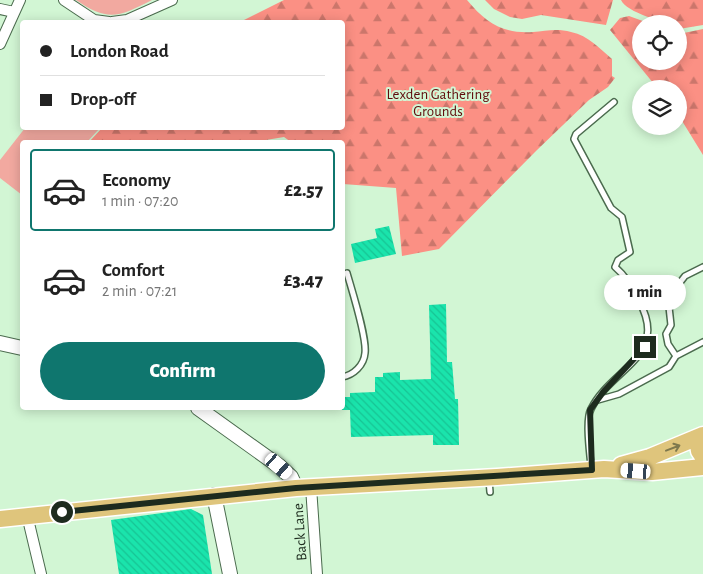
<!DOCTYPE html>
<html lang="en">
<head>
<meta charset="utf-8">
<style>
	body { margin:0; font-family:"Alegreya Sans",sans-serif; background:#f6f6f6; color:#222; height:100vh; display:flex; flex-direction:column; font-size:19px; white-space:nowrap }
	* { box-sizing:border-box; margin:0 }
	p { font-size:16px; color:#767676 }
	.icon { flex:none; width:28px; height:28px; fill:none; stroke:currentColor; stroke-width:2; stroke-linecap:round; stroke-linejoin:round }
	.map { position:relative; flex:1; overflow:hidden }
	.sheet { position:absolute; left:20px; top:140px; width:325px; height:270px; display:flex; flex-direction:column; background:#fff; border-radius:5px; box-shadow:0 2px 12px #0003 }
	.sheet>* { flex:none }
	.guide { position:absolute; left:20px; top:20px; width:325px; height:110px; border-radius:5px; box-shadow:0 2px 12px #0003; display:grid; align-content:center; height:110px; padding:0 20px; background:#fff }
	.buttons { position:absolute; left:632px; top:15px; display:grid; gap:10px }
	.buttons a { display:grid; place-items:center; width:55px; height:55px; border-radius:50%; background:#fff; box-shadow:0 2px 12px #0003; font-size:25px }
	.end { position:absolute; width:22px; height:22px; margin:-11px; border:6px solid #1d2b1e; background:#fff; box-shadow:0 0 0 2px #fff }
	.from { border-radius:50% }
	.bubble { position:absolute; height:35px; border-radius:18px; background:#fff; box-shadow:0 2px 12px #0003; font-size:16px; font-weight:800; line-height:35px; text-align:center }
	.car { position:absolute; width:15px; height:30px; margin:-15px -8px; border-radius:6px; box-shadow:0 0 4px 1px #0007; background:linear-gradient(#fff 24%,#345 0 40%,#fff 0 76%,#345 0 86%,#fff 0) }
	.guide b { display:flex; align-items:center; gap:18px; height:48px; font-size:19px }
	.guide b+b { border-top:1px solid #e0e0e0 }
	.guide i { width:12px; height:12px; background:#222 }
	ul { padding:9px 0 0; list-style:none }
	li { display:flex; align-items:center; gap:15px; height:82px; margin:0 10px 8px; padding:0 10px; border:2px solid transparent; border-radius:5px }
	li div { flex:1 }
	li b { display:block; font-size:19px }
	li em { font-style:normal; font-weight:800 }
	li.on { border-color:#0f766e }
	li>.icon { width:45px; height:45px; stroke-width:1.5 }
	.action { display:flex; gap:10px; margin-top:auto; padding:10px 20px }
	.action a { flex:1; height:58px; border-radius:30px; background:#0f766e; color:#fff; font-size:20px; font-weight:800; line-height:58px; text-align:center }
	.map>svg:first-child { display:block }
	.green { fill:#f2a9a0 }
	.forest { fill:url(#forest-firs) }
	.building { fill:url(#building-back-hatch) }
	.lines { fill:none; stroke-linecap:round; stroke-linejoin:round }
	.lane-casing { stroke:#4b6b4e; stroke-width:8 }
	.street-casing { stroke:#4b6b4e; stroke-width:12 }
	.secondary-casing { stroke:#4b6b4e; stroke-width:16 }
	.primary-casing { stroke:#fff; stroke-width:19 }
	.lane { stroke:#fff; stroke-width:5 }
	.street { stroke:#fff; stroke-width:10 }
	.secondary { stroke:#fff; stroke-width:14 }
	.primary { stroke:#dfc57c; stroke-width:16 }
	.oneway { stroke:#7e784d }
	.route { stroke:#1d2b1e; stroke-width:6 }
	.labels { text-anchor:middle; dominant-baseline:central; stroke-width:4; stroke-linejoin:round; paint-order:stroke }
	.park-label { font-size:15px; fill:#600b0c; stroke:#d2f6d4 }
	.street-label { font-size:15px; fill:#1d2b1e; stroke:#d2f6d4 }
</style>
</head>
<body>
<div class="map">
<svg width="703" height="574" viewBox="0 0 703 574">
	<defs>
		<pattern id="forest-firs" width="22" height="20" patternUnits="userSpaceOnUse" patternTransform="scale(1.25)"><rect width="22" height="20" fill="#fb9084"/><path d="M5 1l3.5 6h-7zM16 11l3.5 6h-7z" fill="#cb766b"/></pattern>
		<pattern id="building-back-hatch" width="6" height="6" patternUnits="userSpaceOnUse" patternTransform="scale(1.25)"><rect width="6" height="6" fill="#1ae4ac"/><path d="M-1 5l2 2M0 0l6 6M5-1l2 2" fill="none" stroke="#17c494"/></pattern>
	</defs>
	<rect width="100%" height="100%" fill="#d2f6d4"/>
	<path class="green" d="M76,0H152C119,17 108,22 76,0Z
		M25,128H100L87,142H22V195L0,178V160Z"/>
	<path class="forest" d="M284,0H467C486,23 503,34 533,32C546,31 557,28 571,32C589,36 599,48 612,59V76L615,78L608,87L589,100L537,150L439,249L402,256L396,188L343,184L342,142H291L284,137L254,142H89L102,128H342V22H240Z
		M485,0H613L606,25L541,15L522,19L510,17L494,9Z
		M621,0H703V25L679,29V24C665,24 626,12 621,0Z
		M629,16L651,24H641V61H679V34L703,29V155L679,116V89H658L610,30L620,18Z"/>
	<path class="building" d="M389,226L396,254L355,263L351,244L377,238L375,229Z
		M446,304L447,362H452L455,399H458L459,445H433V435L351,437L350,410H342V397H350V393L375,392V377H383V373L400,372V380L431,379L429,305Z
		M191,509L203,515L212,574H119L111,520Z"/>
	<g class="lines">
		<g class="lane-casing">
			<path id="lane" d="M676,356L668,344L666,334L671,325L668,298L685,276L703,267
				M342,377C354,375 364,365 365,353C367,337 352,291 347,273
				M598,400L619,394L669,367L676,356L703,342
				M591,467C590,453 585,420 591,409C611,368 670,357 639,301C632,288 626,276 615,267L618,260L630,252L622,217L611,208L574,139L576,134L614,102
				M489,480L490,492"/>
		</g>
		<g class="street-casing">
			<path id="street" d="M64,0L94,20L109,22
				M0,9L14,12
				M112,22L127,20L172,0
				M0,44L20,0
				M311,487L317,574
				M27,515L41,574"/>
		</g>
		<g class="secondary-casing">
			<path id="secondary" d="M0,343L22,348
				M198,408L279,466L291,477L296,488
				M214,495L230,574"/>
		</g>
		<g class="primary-casing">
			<path id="primary" d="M697,439L699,451L703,457
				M621,465L650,457L703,435
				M0,519L296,488L497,477L604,469L652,472L703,467"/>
		</g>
		<use href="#lane" class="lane"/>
		<use href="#street" class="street"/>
		<use href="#secondary" class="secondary"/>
		<use href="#primary" class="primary"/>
	</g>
	<defs><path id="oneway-shaft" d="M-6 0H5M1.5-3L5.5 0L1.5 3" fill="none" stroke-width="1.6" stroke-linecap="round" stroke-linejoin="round" transform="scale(1.25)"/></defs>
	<use class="oneway" href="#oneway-shaft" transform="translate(673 448) rotate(-21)"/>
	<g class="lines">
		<path class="route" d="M62,512L296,488L592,470L590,410L604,391L645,347"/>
	</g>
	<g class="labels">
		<g class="park-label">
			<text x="438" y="94">Lexden Gathering<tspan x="438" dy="17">Grounds</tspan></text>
		</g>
		<g class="street-label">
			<text transform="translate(300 532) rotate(-94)">Back Lane</text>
		</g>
	</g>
</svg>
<div class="buttons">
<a><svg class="icon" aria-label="locate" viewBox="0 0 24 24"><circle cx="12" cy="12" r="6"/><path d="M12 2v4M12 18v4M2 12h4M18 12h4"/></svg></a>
<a><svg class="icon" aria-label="layers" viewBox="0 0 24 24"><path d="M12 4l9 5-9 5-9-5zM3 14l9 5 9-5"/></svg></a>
</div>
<i class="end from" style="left:62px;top:512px"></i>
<i class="end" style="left:645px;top:347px"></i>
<div class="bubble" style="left:604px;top:275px;width:82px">1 min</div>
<i class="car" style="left:279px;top:466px;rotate:131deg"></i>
<i class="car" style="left:636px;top:471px;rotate:274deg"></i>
<div class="guide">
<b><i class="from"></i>London Road</b>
<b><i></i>Drop-off</b>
</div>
<section class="sheet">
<ul>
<li class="on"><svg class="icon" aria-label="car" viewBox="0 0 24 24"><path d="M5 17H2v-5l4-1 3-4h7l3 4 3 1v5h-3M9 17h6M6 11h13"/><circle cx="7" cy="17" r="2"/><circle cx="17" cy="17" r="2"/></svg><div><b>Economy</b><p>1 min · 07:20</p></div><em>£2.57</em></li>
<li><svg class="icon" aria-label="car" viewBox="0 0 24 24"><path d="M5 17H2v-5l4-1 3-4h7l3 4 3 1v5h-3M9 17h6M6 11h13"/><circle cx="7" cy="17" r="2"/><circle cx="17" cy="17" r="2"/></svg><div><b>Comfort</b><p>2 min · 07:21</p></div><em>£3.47</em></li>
</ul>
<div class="action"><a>Confirm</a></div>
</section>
</div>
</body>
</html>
